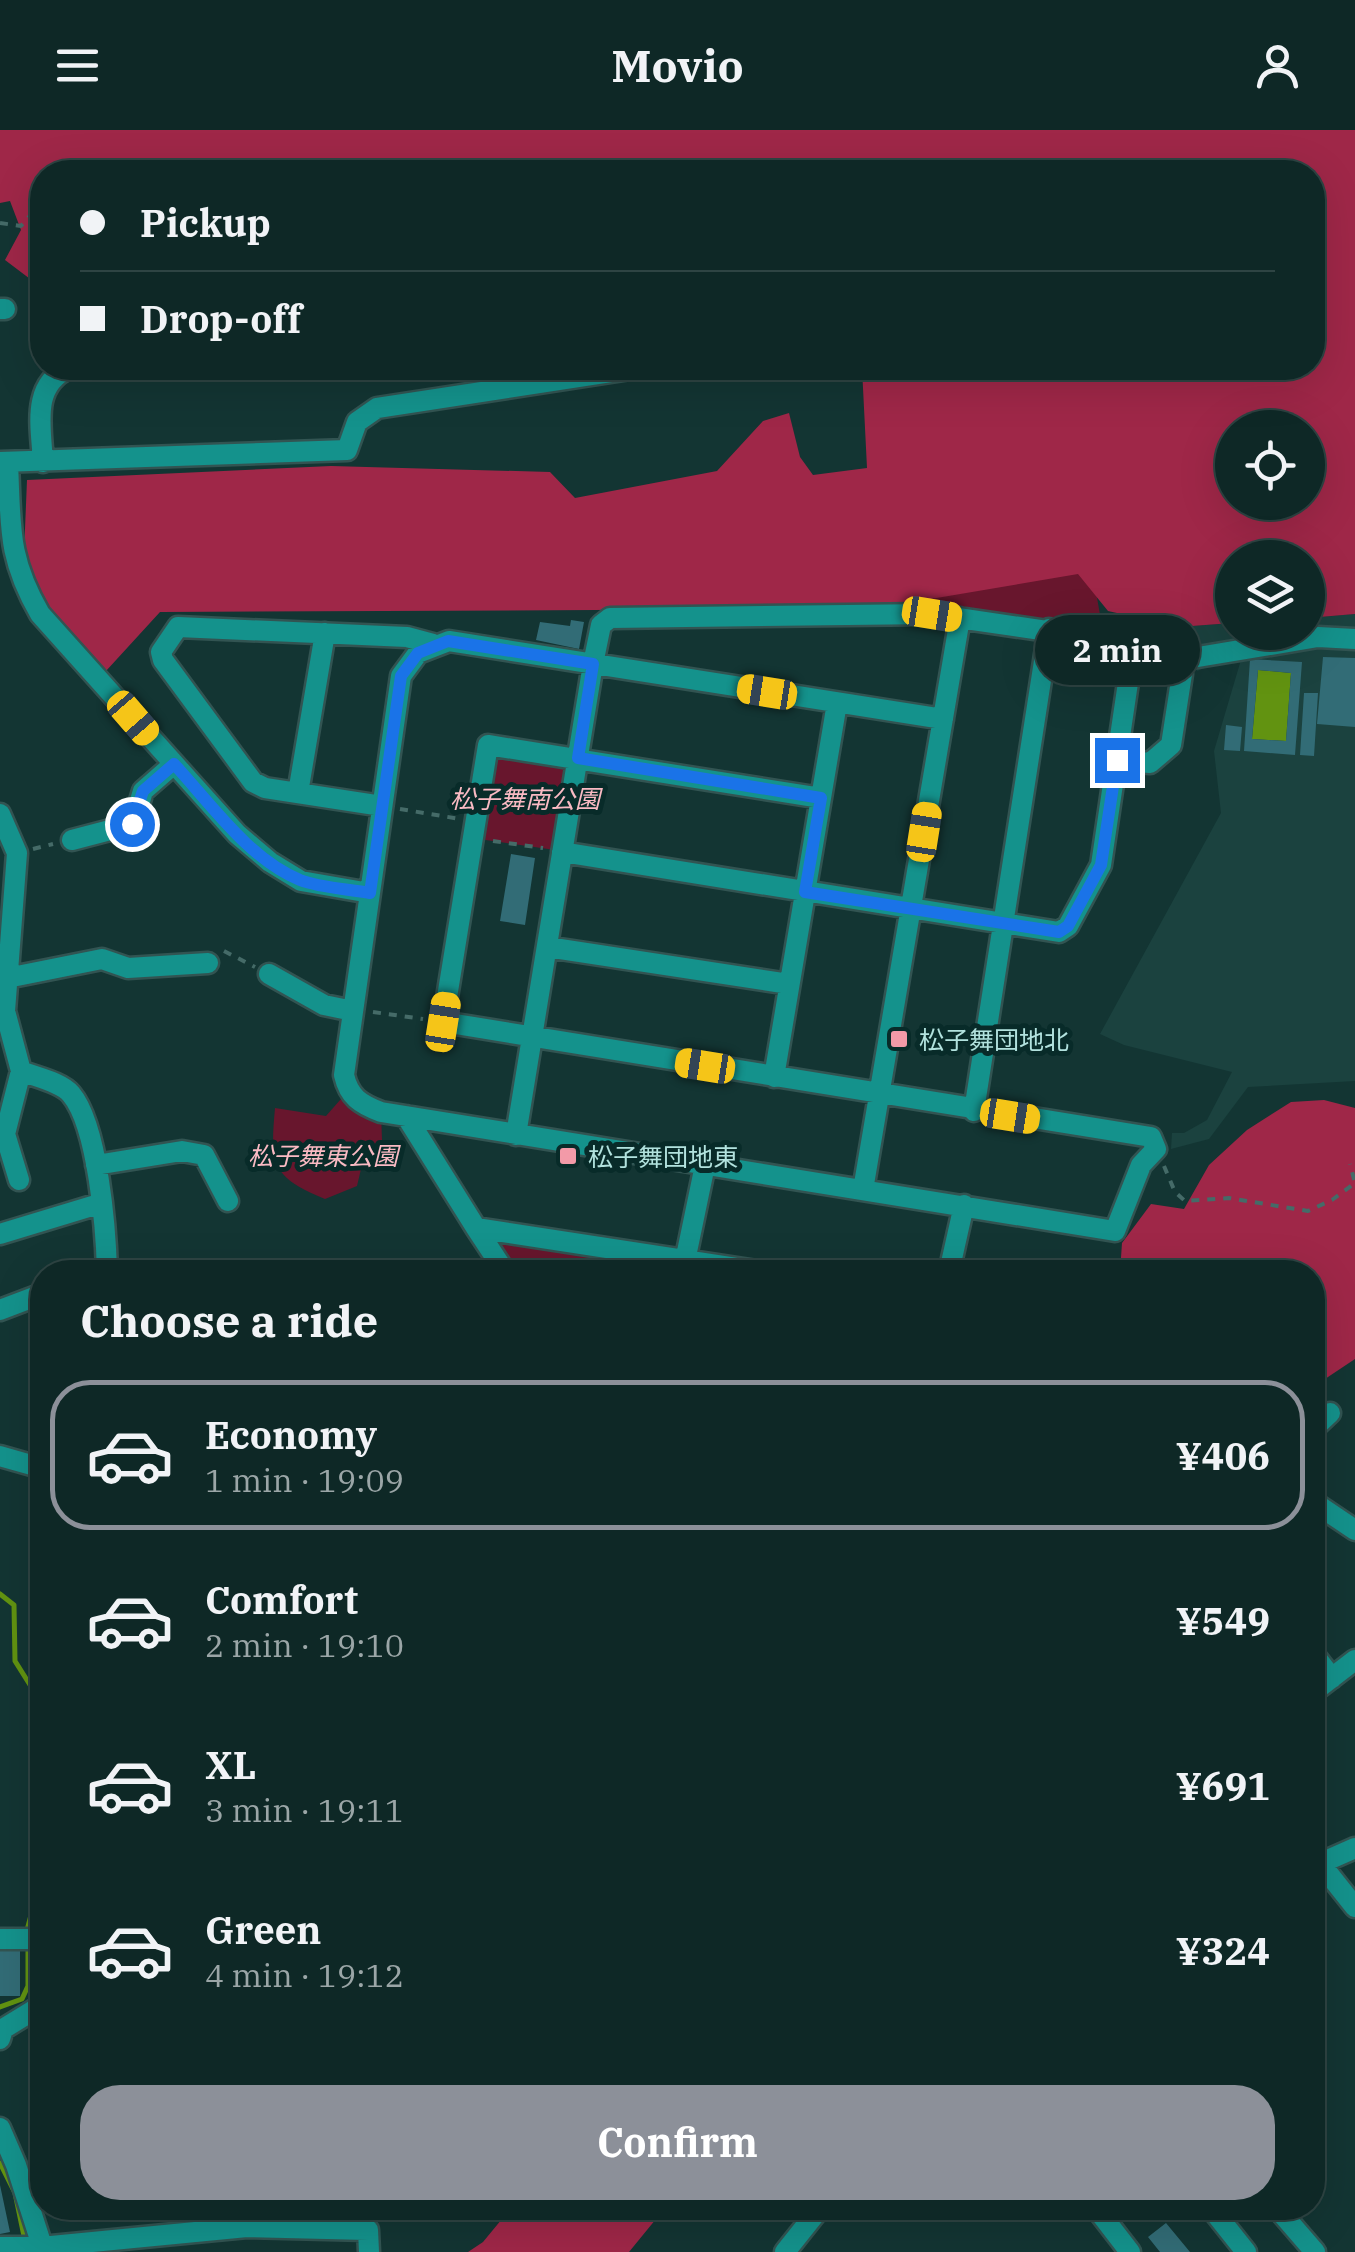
<!DOCTYPE html>
<html lang="en">
<head>
<meta charset="utf-8">
<style>
	body { margin:0; font-family:"IBM Plex Serif","Noto Sans JP",serif; background:#17302e; color:#f1f3f6; height:100vh; display:flex; flex-direction:column; font-size:38px; white-space:nowrap }
	* { box-sizing:border-box; margin:0 }
	p { font-size:32px; color:#9ba6a7 }
	.icon { flex:none; width:55px; height:55px; fill:none; stroke:currentColor; stroke-width:2; stroke-linecap:round; stroke-linejoin:round }
	.map { position:relative; flex:1; overflow:hidden }
	.drawer { position:absolute; left:30px; top:1130px; width:1295px; height:960px; display:flex; flex-direction:column; background:#0e2826; border-radius:40px; box-shadow:0 10px 40px #0002,0 0 0 2px #2e4443 }
	.drawer>* { flex:none }
	.top-card { position:absolute; left:30px; top:30px; width:1295px; height:220px; border-radius:40px; box-shadow:0 10px 40px #0002,0 0 0 2px #2e4443; display:grid; align-content:center; height:220px; padding:0 50px; background:#0e2826 }
	.tools { position:absolute; left:1215px; top:280px; display:grid; gap:20px }
	.tools a { display:grid; place-items:center; width:110px; height:110px; border-radius:50%; background:#0e2826; box-shadow:0 10px 40px #0002,0 0 0 2px #2e4443; font-size:50px }
	.end { position:absolute; width:45px; height:45px; margin:-22px; border:12px solid #1a73e8; background:#fff; box-shadow:0 0 0 5px #fff }
	.from { border-radius:50% }
	.bubble { position:absolute; height:70px; border-radius:35px; background:#0e2826; box-shadow:0 10px 40px #0002,0 0 0 2px #2e4443; font-size:32px; font-weight:700; line-height:70px; text-align:center }
	.car { position:absolute; width:30px; height:60px; margin:-30px -15px; border-radius:12px; box-shadow:0 0 8px 2px #0007; background:linear-gradient(#f5c518 24%,#345 0 40%,#f5c518 0 76%,#345 0 86%,#f5c518 0) }
	.top-card b { display:flex; align-items:center; gap:35px; height:95px; font-size:38px }
	.top-card b+b { border-top:2px solid #2e4443 }
	.top-card i { width:25px; height:25px; background:#f1f3f6 }
	ul { padding:0; list-style:none }
	li { display:flex; align-items:center; gap:30px; height:150px; margin:0 20px 15px; padding:0 30px; border:5px solid transparent; border-radius:40px }
	li div { flex:1 }
	li b { display:block; font-size:38px }
	li em { font-style:normal; font-weight:700 }
	li.current { border-color:#8c9099 }
	li>.icon { width:90px; height:90px; stroke-width:1.5 }
	h2 { padding:0 50px; font-size:45px; line-height:120px }
	.primary-button { display:flex; gap:20px; margin-top:auto; padding:20px 50px }
	.primary-button a { flex:1; height:115px; border-radius:40px; background:#8c9099; color:#fff; font-size:40px; font-weight:700; line-height:115px; text-align:center }
	header { display:flex; justify-content:space-between; align-items:center; height:130px; padding:0 50px; background:#0e2826; font-size:45px; font-weight:700 }
	.map>svg:first-child { display:block }
	.built { fill:#1b423f }
	.green { fill:#68162d }
	.forest { fill:#9f2748; fill-rule:evenodd }
	.water { fill:#629311 }
	.lines { fill:none; stroke-linecap:round; stroke-linejoin:round }
	.stream { stroke:#629311; stroke-width:5 }
	.building { fill:#326c76; fill-rule:evenodd }
	.minor-casing { stroke:#325452; stroke-width:25 }
	.path { stroke:#456b68; stroke-width:4; stroke-dasharray:8 8; stroke-linecap:butt }
	.minor { stroke:#14928c; stroke-width:20 }
	.route { stroke:#1a73e8; stroke-width:12 }
	.poi-dot { fill:#f39aa8; stroke:#082b29; stroke-width:4 }
	.labels { text-anchor:middle; dominant-baseline:central; stroke-width:10; stroke-linejoin:round; paint-order:stroke }
	.park-label { font-size:25px; font-style:italic; fill:#fabac3; stroke:#082b29 }
	.poi-label { font-size:25px; fill:#b2e2de; stroke:#082b29; text-anchor:start }
</style>
</head>
<body>
<header><svg class="icon" aria-label="menu" viewBox="0 0 24 24"><path d="M4 6h16M4 12h16M4 18h16"/></svg>Movio<svg class="icon" aria-label="person" viewBox="0 0 24 24"><circle cx="12" cy="8" r="4"/><path d="M4 21q1-7 8-7t8 7"/></svg></header>
<div class="map">
<svg width="1355" height="2122" viewBox="0 0 1355 2122">
	<rect width="100%" height="100%" fill="#133533"/>
	<path class="built" d="M1355,484V951L1248,957L1209,1009L1171,1019L1172,1003H1184L1207,990L1232,942L1124,915L1100,904L1221,683L1214,621L1243,523L1197,541L1179,497L1232,493V502H1308V488Z"/>
	<path class="green" d="M1091,434L1104,507L931,484L933,466Z
		M488,615L578,628L562,721L472,708Z
		M348,961L381,982L382,1010L366,1018L357,1056L325,1069C271,1047 270,1034 275,978L326,986Z
		M476,1098L688,1131L683,1142H505Z"/>
	<path class="forest" d="M0,0H1355V484L1308,488V428H1232V493L1179,497L1108,481L1078,444L901,474L597,480L160,482L106,541L46,476L24,424L27,350L331,336L550,342L575,368L717,341L763,291L789,283L800,327L813,345L867,338L862,238H1312V42H42V158L5,130L21,100L10,71L0,73ZM1232,298H1308V372H1232Z
		M1324,970L1355,978V1229L1313,1257L1312,1142H1120L1122,1113L1151,1074L1184,1079L1209,1035L1247,1000L1291,972Z
		M511,2078H665L629,2122H468L483,2112Z"/>
	<path class="water" d="M1258,540L1291,543L1286,611L1252,609Z"/>
	<g class="lines">
		<path class="stream" d="M0,1464L14,1475L15,1531L42,1574
			M26,1804L38,1759L42,1757
			M0,1877L22,1869L28,1856V1815
			M0,2033L15,2063L25,2111"/>
	</g>
	<path class="building" d="M571,490L584,492L579,519L536,510L540,492L570,496Z
		M1323,527L1355,528V597L1317,594Z
		M1250,529L1302,532L1295,625L1244,621ZM1258,540L1291,543L1286,611L1252,609Z
		M1304,563H1318L1314,626L1300,625Z
		M1226,595L1242,597L1240,621L1224,620Z
		M511,724L535,728L525,795L500,791Z
		M0,1820H20V1866H0Z
		M0,2055L10,2102L0,2104Z
		M159,2078H187L188,2090L161,2092Z
		M1166,2093L1190,2122H1160L1148,2107Z"/>
	<g class="lines">
		<g class="minor-casing">
			<path id="minor" d="M0,179H5
				M0,332L347,320L357,292L377,278L637,238
				M43,332C41,296 31,255 69,238
				M8,333C11,396 7,427 40,484L237,704L270,732L301,751L370,763
				M1180,530L1318,507L1355,509
				M298,663L325,503
				M821,668L488,615L443,892L1151,1007L1156,1019L1141,1035L1115,1101L381,982C360,974 349,967 344,945L401,546L418,523L449,511L943,589
				M382,676L265,658L253,652L163,530L161,522L178,497L407,507L433,514
				M0,684L17,723L5,881L21,941L5,1004L19,1050
				M72,710L133,694L143,661L174,634
				M562,722L1059,802L1068,796L1101,735L1134,512
				M547,817L789,854
				M269,844L324,875L353,881
				M7,848L102,829L128,838L208,833
				M21,941C35,947 61,952 71,964C98,996 106,1100 107,1142
				M774,947L837,573
				M974,981L1049,499
				M406,986L476,1098L763,1142
				M516,1005L593,534L601,495L610,488L931,484L1163,518L1180,530L1182,544L1171,615L1150,633L1117,630
				M96,1035L182,1021L204,1025L228,1071
				M863,1060L960,488
				M476,1098L505,1142
				M0,1104L102,1073
				M683,1141L705,1035
				M949,1142L964,1075
				M0,1180L42,1164
				M1312,1300L1330,1283
				M0,1326L42,1338
				M1312,1371L1355,1400
				M1312,1522L1332,1548
				M1312,1563L1355,1530
				M1312,1723L1355,1777
				M1312,1737L1355,1718
				M0,1809H42
				M0,1909L3,1899L42,1875
				M0,1998L16,2035L44,2122
				M1096,2078L1130,2122
				M1211,2078L1246,2122
				M1277,2078L1315,2122
				M0,2117H41L247,2097L368,2100L369,2122
				M785,2122L820,2078"/>
		</g>
		<path class="path" d="M0,93L21,96L42,72
			M400,679L460,689
			M493,711L543,718
			M33,719L53,714
			M224,821L255,837
			M373,882L423,889
			M1164,1036L1175,1062L1185,1071L1229,1068L1308,1081L1332,1070L1355,1053L1350,1034"/>
		<use href="#minor" class="minor"/>
	</g>
	<g class="lines">
		<path class="route" d="M132,694L143,661L174,634C211,674 249,729 300,750C321,758 348,759 370,763L401,546L418,523L448,511L593,534L578,628L821,668L805,762L1059,802L1068,796L1101,735L1117,630"/>
	</g>
	<g class="poi-dot">
		<rect x="889" y="899" width="20" height="20" rx="5"/>
		<rect x="558" y="1016" width="20" height="20" rx="5"/>
	</g>
	<g class="labels">
		<g class="park-label">
			<text x="525" y="668">松子舞南公園</text>
			<text x="323" y="1025">松子舞東公園</text>
		</g>
		<g class="poi-label">
			<text x="919" y="909">松子舞団地北</text>
			<text x="588" y="1026">松子舞団地東</text>
		</g>
	</g>
</svg>
<div class="tools">
<a><svg class="icon" aria-label="locate" viewBox="0 0 24 24"><circle cx="12" cy="12" r="6"/><path d="M12 2v4M12 18v4M2 12h4M18 12h4"/></svg></a>
<a><svg class="icon" aria-label="layers" viewBox="0 0 24 24"><path d="M12 4l9 5-9 5-9-5zM3 14l9 5 9-5"/></svg></a>
</div>
<i class="end from" style="left:132px;top:694px"></i>
<i class="end" style="left:1117px;top:630px"></i>
<div class="bubble" style="left:1035px;top:485px;width:165px">2 min</div>
<i class="car" style="left:932px;top:484px;rotate:99deg"></i>
<i class="car" style="left:767px;top:562px;rotate:279deg"></i>
<i class="car" style="left:133px;top:588px;rotate:139deg"></i>
<i class="car" style="left:924px;top:702px;rotate:9deg"></i>
<i class="car" style="left:443px;top:892px;rotate:9deg"></i>
<i class="car" style="left:705px;top:936px;rotate:279deg"></i>
<i class="car" style="left:1010px;top:986px;rotate:99deg"></i>
<div class="top-card">
<b><i class="from"></i>Pickup</b>
<b><i></i>Drop-off</b>
</div>
<section class="drawer">
<h2>Choose a ride</h2>
<ul>
<li class="current"><svg class="icon" aria-label="car" viewBox="0 0 24 24"><path d="M5 17H2v-5l4-1 3-4h7l3 4 3 1v5h-3M9 17h6M6 11h13"/><circle cx="7" cy="17" r="2"/><circle cx="17" cy="17" r="2"/></svg><div><b>Economy</b><p>1 min · 19:09</p></div><em>¥406</em></li>
<li><svg class="icon" aria-label="car" viewBox="0 0 24 24"><path d="M5 17H2v-5l4-1 3-4h7l3 4 3 1v5h-3M9 17h6M6 11h13"/><circle cx="7" cy="17" r="2"/><circle cx="17" cy="17" r="2"/></svg><div><b>Comfort</b><p>2 min · 19:10</p></div><em>¥549</em></li>
<li><svg class="icon" aria-label="car" viewBox="0 0 24 24"><path d="M5 17H2v-5l4-1 3-4h7l3 4 3 1v5h-3M9 17h6M6 11h13"/><circle cx="7" cy="17" r="2"/><circle cx="17" cy="17" r="2"/></svg><div><b>XL</b><p>3 min · 19:11</p></div><em>¥691</em></li>
<li><svg class="icon" aria-label="car" viewBox="0 0 24 24"><path d="M5 17H2v-5l4-1 3-4h7l3 4 3 1v5h-3M9 17h6M6 11h13"/><circle cx="7" cy="17" r="2"/><circle cx="17" cy="17" r="2"/></svg><div><b>Green</b><p>4 min · 19:12</p></div><em>¥324</em></li>
</ul>
<div class="primary-button"><a>Confirm</a></div>
</section>
</div>
</body>
</html>
